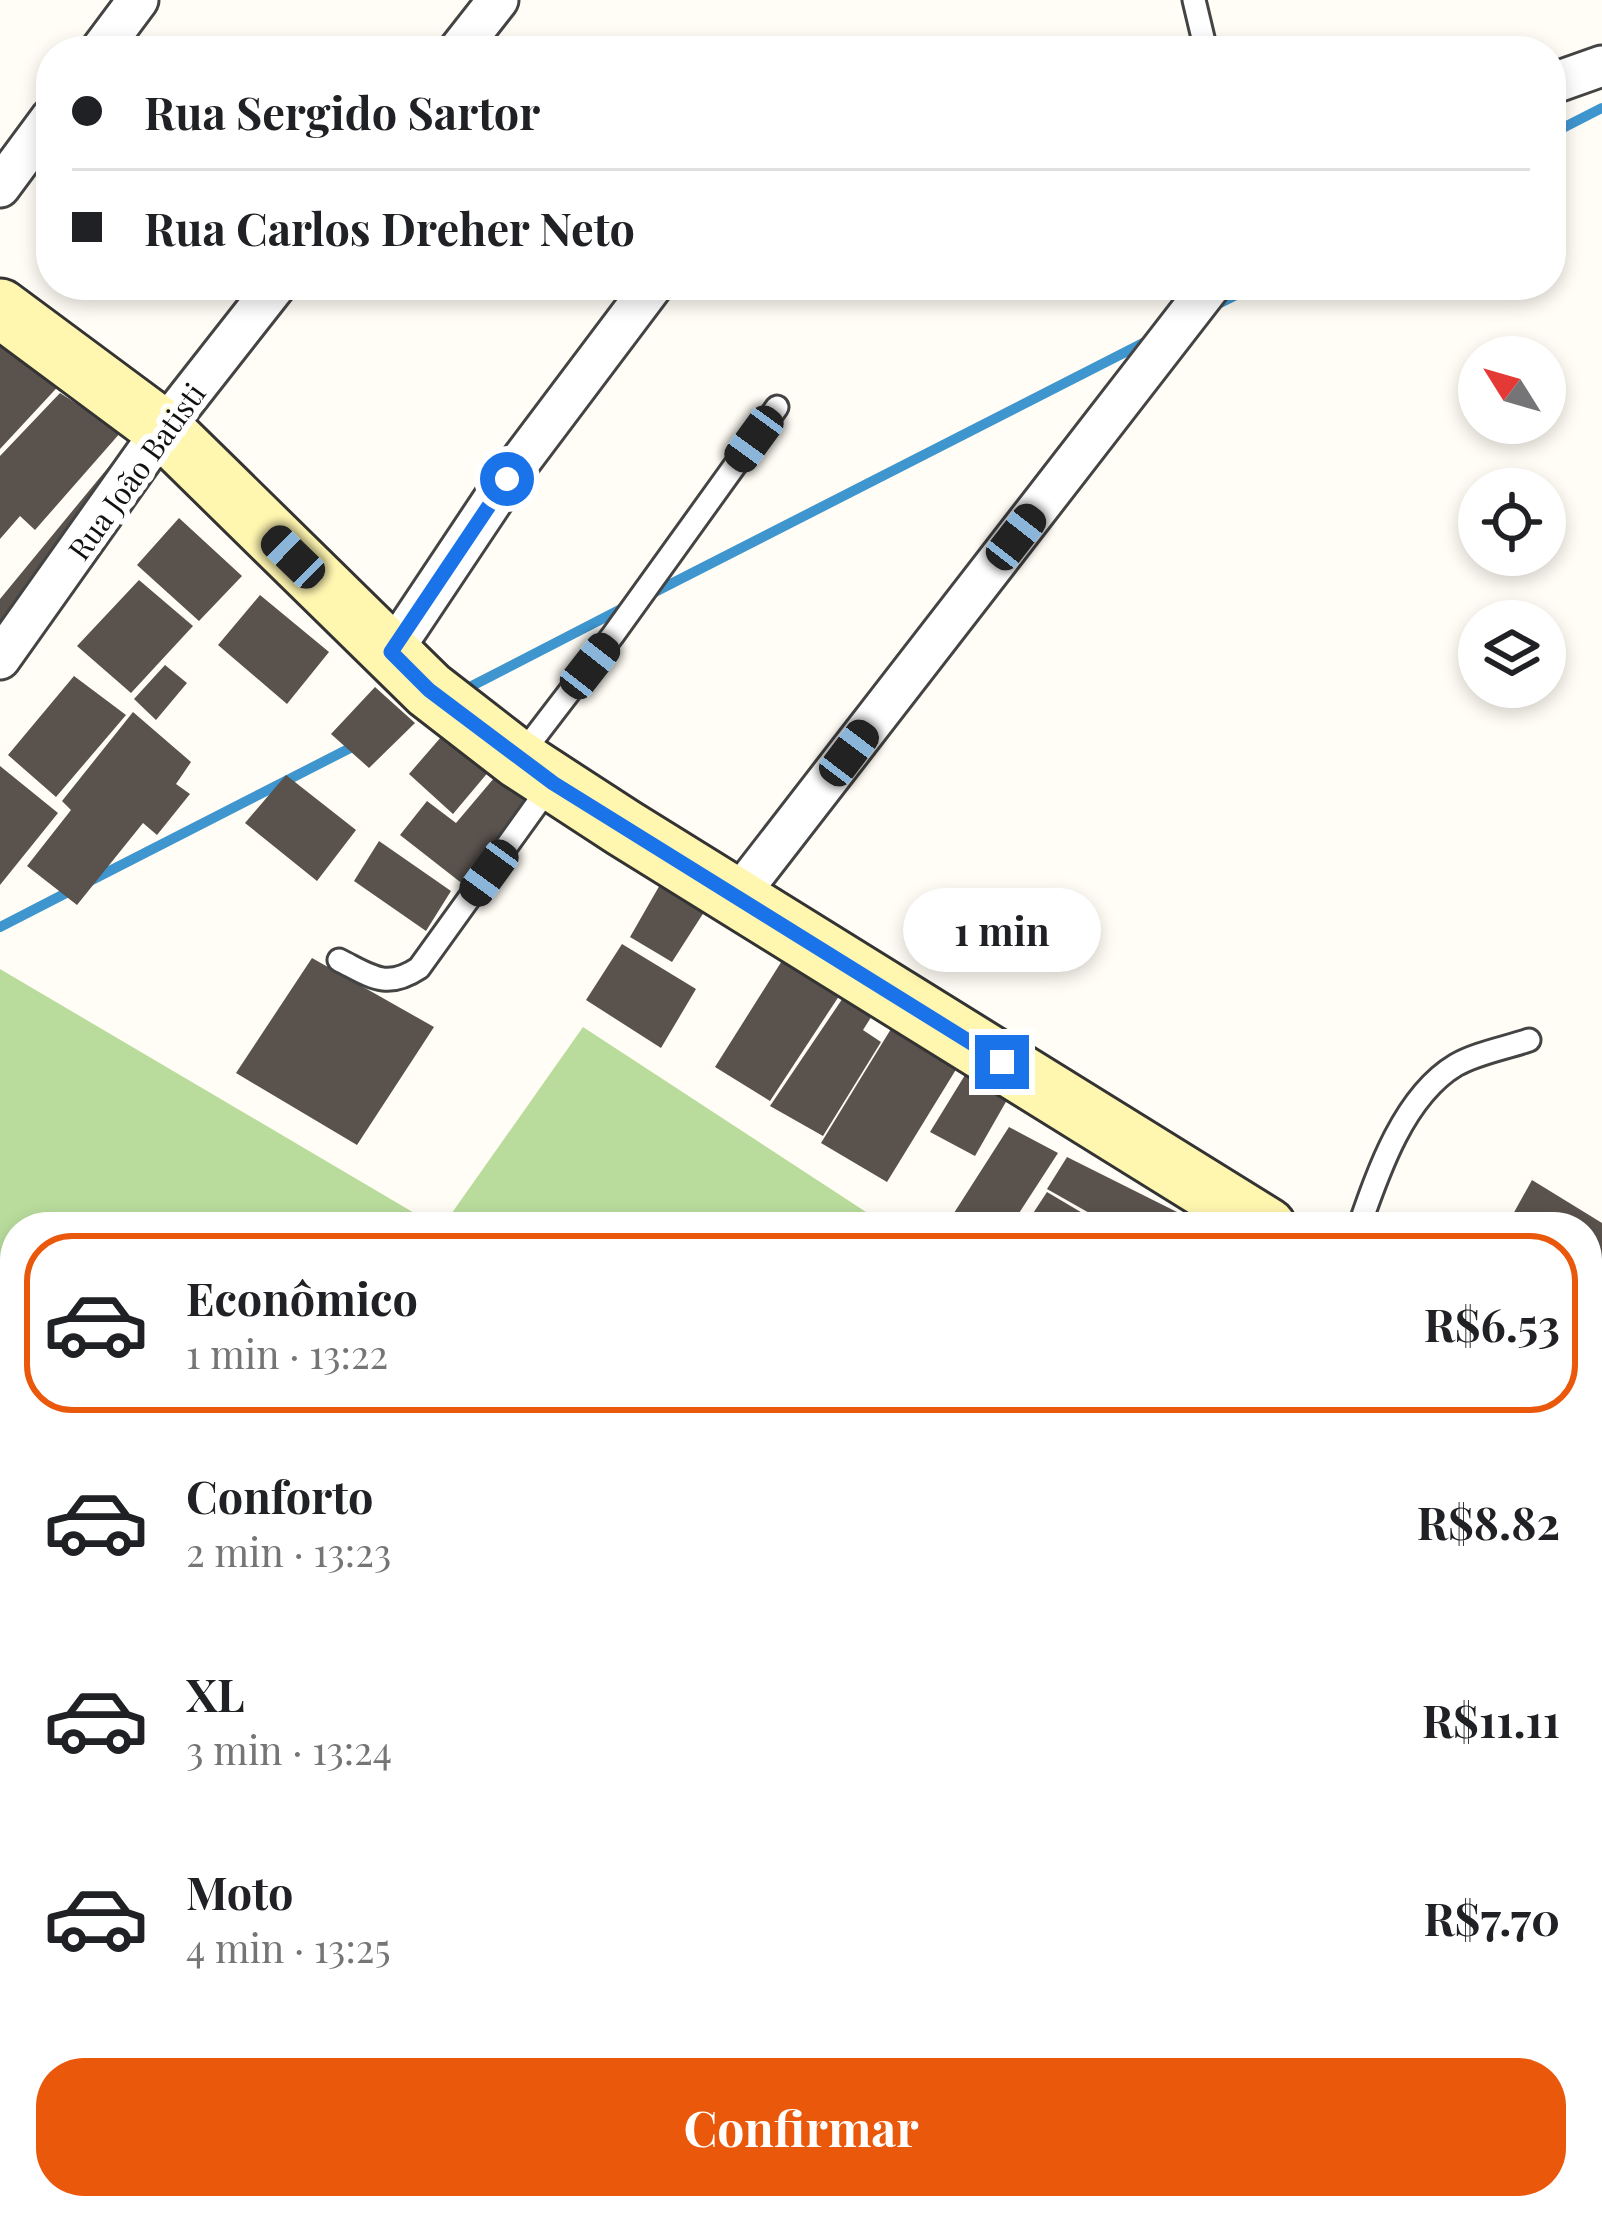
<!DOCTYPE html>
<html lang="pt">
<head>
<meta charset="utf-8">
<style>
	body { margin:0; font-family:"Playfair Display",serif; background:#f6f6f6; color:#202124; height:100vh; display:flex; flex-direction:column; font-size:45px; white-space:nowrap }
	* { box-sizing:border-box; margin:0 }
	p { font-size:39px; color:#757577 }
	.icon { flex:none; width:66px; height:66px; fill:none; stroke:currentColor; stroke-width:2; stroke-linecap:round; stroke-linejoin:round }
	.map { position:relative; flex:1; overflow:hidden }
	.panel { position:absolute; left:0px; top:1212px; width:1602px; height:1008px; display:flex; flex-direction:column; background:#fff; border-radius:48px 48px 0 0; box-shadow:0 6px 18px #0003 }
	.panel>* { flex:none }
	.hud { position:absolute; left:36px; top:36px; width:1530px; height:264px; border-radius:48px; box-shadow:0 6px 18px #0003; display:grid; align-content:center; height:264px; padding:0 36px; background:#fff }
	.needle { width:78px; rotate:307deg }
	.buttons { position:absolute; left:1458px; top:336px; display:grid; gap:24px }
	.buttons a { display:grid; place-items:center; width:108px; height:108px; border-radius:50%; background:#fff; box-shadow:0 6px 18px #0003; font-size:60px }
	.end { position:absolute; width:54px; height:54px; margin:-27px; border:15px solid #1a73e8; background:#fff; box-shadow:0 0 0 6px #fff }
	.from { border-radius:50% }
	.bubble { position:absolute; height:84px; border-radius:42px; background:#fff; box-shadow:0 6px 18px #0003; font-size:39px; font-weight:700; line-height:84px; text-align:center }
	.car { position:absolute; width:36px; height:72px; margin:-36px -18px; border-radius:15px; box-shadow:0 0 9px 3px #0007; background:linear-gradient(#222 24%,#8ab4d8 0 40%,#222 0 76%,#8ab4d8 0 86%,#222 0) }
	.hud b { display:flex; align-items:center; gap:42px; height:114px; font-size:45px }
	.hud b+b { border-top:3px solid #e0e0e0 }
	.hud i { width:30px; height:30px; background:#202124 }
	ul { padding:21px 0 0; list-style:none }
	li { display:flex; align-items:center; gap:36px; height:180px; margin:0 24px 18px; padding:0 12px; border:6px solid transparent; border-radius:48px }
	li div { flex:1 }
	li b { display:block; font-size:45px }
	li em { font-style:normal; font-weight:700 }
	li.selected { border-color:#ea580c }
	li>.icon { width:108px; height:108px; stroke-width:1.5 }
	.primary-button { display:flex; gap:24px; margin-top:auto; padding:24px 36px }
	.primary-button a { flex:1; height:138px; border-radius:48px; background:#ea580c; color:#fff; font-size:48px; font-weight:700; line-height:138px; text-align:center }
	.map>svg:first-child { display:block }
	.forest { fill:#b9dc9c }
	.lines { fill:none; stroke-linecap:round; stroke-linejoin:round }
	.stream { stroke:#3f96cf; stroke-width:10 }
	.building { fill:#5a524d }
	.service-casing { stroke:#444; stroke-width:27 }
	.minor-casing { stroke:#444; stroke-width:45 }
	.tertiary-casing { stroke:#444; stroke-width:57 }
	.secondary-casing { stroke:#333; stroke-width:63 }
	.service { stroke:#fff; stroke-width:21 }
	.minor { stroke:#fff; stroke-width:39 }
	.tertiary { stroke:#fff; stroke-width:51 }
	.secondary { stroke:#fff6b0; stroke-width:57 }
	.route { stroke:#1a73e8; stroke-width:15 }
	.labels { text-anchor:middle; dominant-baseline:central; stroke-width:12; stroke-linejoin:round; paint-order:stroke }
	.street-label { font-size:30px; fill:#111; stroke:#fff }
</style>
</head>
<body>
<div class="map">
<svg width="1602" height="2220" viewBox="0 0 1602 2220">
	<rect width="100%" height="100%" fill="#fffdf5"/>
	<path class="forest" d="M0,969L438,1227H15V1351L0,1340Z
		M583,1027L889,1227H442Z"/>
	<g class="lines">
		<path class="stream" d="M1551,134L1602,108
			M1210,308L1256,285
			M649,595L1151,339
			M462,691L627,606
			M88,882L360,743
			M0,927L72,890"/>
	</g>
	<path class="building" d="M0,323L65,379L0,449Z
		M60,393L121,432L35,530L20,516L0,539V456Z
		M125,447L134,458L0,641V599Z
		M179,518L242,576L199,621L137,565Z
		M139,580L193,626L131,693L77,646Z
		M260,595L329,652L287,704L218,645Z
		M165,665L187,683L156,720L134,699Z
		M74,676L126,715L56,797L8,755Z
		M375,687L415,723L369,768L331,734Z
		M133,712L191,762L176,784L190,794L157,835L143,823L77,905L27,866L71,810L62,801Z
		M448,729L495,764L453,814L409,774Z
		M0,766L58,813L0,885Z
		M500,771L535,798L464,885L400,835L427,801L456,823Z
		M286,775L356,830L317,881L245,823Z
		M379,841L451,891L426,931L354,881Z
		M661,883L706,909L672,962L630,937Z
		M622,944L696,989L661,1048L586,1000Z
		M785,956L843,990L770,1101L715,1067Z
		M312,958L434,1027L357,1145L236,1073Z
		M851,986L880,1003L863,1030L881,1042L823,1136L770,1106Z
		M894,1024L960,1063L887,1182L821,1143Z
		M965,1075L1007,1100L975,1156L930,1132Z
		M1009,1127L1058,1153L1010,1227H945Z
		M1067,1157L1199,1223L1197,1227H1114L1047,1189Z
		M1532,1180L1602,1223V1258L1597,1267L1587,1265V1227L1507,1225Z
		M1047,1192L1106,1227H1024Z
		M1587,1624L1602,1635V1697L1587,1686Z
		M15,1654V1742L0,1731V1674Z
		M1587,1700L1602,1712V1768L1587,1789Z
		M0,1762L15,1772V1953L0,1973Z
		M15,1962V2044L0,2065V1982Z
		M12,2139L15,2141V2205H29L18,2220H10L0,2213V2156Z
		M48,2205H128L118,2220H38Z
		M218,2205H264L254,2220H240Z
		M466,2205H619L640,2220H455Z
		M756,2205H758L781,2220H746Z
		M793,2205H834L824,2220H815Z
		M937,2205H1040L1029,2220H948L933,2210Z
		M1327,2205H1361L1382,2220H1318Z
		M1399,2205H1407L1418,2212L1413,2220H1388Z
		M1433,2205H1507L1497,2220H1424Z
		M1528,2205H1541L1561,2220H1519Z"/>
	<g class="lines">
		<g class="service-casing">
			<path id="service" d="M1194,0L1204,42L1209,51
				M518,759L613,635L777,407
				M339,960C371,976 386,990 419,968L552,783
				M1359,1227C1378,1172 1404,1096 1456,1065C1477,1053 1506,1048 1529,1040
				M870,2205L891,2220"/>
		</g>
		<g class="minor-casing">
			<path id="minor" d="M100,51L138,0
				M458,51L498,0
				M1551,84L1602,66
				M0,187L51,118
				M391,653L507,479L653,285
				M0,659L163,429L276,285
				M737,897L1211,285
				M1587,2192L1602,2202
				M350,2220L361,2205"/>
		</g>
		<g class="tertiary-casing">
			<path id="tertiary" d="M1590,2052L1602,2030"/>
		</g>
		<g class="secondary-casing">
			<path id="secondary" d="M0,308L163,429L429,690L518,759L624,828L1267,1227
				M1587,1509L1602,1486
				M1133,2220L1143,2205"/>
		</g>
		<use href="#service" class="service"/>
		<use href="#minor" class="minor"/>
		<use href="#tertiary" class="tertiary"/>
		<use href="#secondary" class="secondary"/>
	</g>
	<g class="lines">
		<path class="route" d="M507,479L391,652L429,690L553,783L1002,1062"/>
	</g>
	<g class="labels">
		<g class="street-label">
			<text transform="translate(136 471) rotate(-54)">Rua João Batisti</text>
		</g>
	</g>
</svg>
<div class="buttons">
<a><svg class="needle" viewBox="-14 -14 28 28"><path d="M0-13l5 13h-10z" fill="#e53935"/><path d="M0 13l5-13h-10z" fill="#757577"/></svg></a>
<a><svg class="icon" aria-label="locate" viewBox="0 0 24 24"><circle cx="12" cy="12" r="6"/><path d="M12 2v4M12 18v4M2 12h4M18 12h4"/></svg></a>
<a><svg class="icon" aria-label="layers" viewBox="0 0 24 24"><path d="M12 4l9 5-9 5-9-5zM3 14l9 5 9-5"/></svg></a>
</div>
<i class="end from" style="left:507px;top:479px"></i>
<i class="end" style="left:1002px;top:1062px"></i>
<div class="bubble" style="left:903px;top:888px;width:198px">1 min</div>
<i class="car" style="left:754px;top:439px;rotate:216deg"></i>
<i class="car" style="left:1016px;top:537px;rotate:38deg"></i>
<i class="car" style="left:293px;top:557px;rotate:314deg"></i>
<i class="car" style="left:590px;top:666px;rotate:38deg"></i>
<i class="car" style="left:849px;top:753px;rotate:37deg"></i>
<i class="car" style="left:489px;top:873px;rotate:216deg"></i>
<div class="hud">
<b><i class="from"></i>Rua Sergido Sartor</b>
<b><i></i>Rua Carlos Dreher Neto</b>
</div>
<section class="panel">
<ul>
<li class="selected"><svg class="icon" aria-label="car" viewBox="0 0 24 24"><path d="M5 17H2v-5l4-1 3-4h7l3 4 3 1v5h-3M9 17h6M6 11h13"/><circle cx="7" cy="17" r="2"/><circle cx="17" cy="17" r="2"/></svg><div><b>Econômico</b><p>1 min · 13:22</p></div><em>R$6.53</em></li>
<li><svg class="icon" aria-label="car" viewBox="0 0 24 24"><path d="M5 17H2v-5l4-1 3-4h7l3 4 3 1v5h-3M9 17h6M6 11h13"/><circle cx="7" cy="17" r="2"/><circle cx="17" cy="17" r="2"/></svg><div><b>Conforto</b><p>2 min · 13:23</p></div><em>R$8.82</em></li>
<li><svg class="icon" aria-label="car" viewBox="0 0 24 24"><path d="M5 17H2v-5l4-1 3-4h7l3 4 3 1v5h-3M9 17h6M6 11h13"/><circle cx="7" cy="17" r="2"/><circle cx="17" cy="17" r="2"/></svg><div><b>XL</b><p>3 min · 13:24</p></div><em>R$11.11</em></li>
<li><svg class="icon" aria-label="car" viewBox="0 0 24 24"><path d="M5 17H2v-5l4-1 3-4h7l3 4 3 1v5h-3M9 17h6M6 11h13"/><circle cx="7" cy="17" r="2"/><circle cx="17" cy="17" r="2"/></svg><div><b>Moto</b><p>4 min · 13:25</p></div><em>R$7.70</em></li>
</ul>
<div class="primary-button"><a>Confirmar</a></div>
</section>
</div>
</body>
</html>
